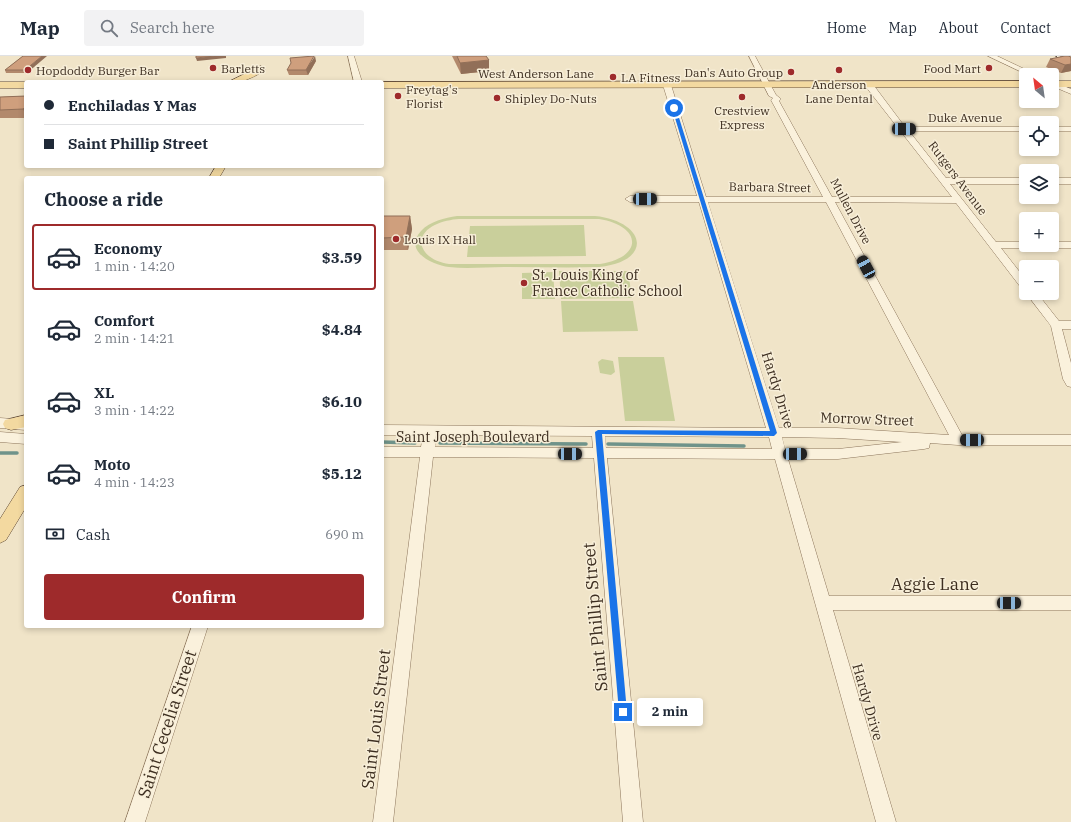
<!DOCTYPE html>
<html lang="en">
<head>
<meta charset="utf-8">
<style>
	body { margin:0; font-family:"IBM Plex Serif",serif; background:#f2f2f3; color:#1f2937; height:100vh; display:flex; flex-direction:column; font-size:15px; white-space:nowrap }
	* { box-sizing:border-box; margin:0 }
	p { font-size:13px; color:#747a83 }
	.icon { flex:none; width:22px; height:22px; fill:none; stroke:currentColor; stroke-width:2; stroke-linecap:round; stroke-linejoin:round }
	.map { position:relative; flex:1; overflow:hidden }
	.sheet { position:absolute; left:24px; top:120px; width:360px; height:452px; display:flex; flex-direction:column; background:#fff; border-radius:4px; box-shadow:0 2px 6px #0003 }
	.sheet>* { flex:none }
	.guide { position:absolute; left:24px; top:24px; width:360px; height:88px; border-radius:4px; box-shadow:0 2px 6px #0003; display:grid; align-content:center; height:88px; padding:0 20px; background:#fff }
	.needle { width:26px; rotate:331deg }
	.controls { position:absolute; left:1019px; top:12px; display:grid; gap:8px }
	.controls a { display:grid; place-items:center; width:40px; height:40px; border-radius:4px; background:#fff; box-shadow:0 2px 6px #0003; font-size:20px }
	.end { position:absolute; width:18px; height:18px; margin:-9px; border:5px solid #1a73e8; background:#fff; box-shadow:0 0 0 2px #fff }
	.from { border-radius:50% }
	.bubble { position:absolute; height:28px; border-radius:4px; background:#fff; box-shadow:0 2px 6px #0003; font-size:13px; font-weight:700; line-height:28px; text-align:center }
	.car { position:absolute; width:12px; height:24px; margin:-12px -6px; border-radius:5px; box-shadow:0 0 3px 1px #0007; background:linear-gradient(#222 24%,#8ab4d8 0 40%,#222 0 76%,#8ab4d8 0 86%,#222 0) }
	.guide b { display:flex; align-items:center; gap:14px; height:38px; font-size:15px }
	.guide b+b { border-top:1px solid #e0e1e3 }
	.guide i { width:10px; height:10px; background:#1f2937 }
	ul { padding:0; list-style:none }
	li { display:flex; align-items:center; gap:12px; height:66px; margin:0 8px 6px; padding:0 12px; border:2px solid transparent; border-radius:4px }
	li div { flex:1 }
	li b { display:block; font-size:15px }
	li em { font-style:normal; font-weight:700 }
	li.on { border-color:#9e2a2b }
	li>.icon { width:36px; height:36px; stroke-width:1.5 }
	h2 { padding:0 20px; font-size:18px; line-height:48px }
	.pay { display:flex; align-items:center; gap:10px; height:44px; padding:0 20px; font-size:15px }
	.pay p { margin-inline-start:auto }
	.button { display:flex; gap:8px; margin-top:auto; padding:8px 20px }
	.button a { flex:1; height:46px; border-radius:4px; background:#9e2a2b; color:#fff; font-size:16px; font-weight:700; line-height:46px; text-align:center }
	header { display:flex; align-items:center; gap:24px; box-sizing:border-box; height:56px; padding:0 20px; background:#fff; border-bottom:1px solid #e0e1e3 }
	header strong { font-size:19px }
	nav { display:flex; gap:22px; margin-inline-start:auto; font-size:14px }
	.search { width:280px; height:36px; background:#f2f2f3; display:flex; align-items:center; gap:10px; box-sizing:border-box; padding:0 14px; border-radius:4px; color:#747a83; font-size:15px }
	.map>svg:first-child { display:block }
	.green { fill:#c9cf9b; fill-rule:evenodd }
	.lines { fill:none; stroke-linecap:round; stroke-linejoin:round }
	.stream { stroke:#6f938a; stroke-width:3.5 }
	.minor-casing { stroke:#8d765c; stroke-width:1 }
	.major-casing { stroke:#5b4430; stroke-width:1 }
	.minor { fill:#faf1dc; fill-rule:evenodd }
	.major { fill:#f3d9a0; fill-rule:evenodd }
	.rail-casing { stroke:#3d2e20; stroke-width:3 }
	.rail { stroke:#f7eed8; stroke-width:2; stroke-dasharray:5.5; stroke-linecap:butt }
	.wall { fill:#b2896c }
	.shaded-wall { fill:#916f58 }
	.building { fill:#cf9f7d; stroke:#916f58 }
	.route { fill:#1a73e8 }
	.poi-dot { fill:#9e2a2b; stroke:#f7eed8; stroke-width:1.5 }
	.labels { text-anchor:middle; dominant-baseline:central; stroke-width:3; stroke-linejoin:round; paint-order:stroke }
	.far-poi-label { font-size:12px; fill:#3d2e20; stroke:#f7eed8; text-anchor:start }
	.far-street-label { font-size:12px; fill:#3d2e20; stroke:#f7eed8 }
	.poi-label { font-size:14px; fill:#3d2e20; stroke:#f7eed8; text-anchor:start }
	.street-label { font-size:14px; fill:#3d2e20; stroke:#f7eed8 }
	.near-street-label { font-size:17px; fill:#3d2e20; stroke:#f7eed8 }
</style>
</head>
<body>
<header>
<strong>Map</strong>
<div class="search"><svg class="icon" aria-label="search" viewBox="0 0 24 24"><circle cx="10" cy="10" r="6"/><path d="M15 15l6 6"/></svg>Search here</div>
<nav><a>Home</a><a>Map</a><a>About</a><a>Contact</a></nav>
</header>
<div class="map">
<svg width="1071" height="766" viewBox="0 0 1071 766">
	<rect width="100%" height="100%" fill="#f0e4c8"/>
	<path class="green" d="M457,160H595C645,165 655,205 599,211C568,212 536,211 504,211C486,211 467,213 449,211C432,209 403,195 421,175C430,165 445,162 457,160ZM459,163H599C642,170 644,201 600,208H449C437,206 424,201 421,187C422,170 444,164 459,163Z
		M584,169L586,200L467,201L470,170Z
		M559,215H628L632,242L561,243Z
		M553,216L555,243H522V217Z
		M561,245H633L638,275L563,276Z
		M618,301H664L675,365H625Z
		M602,303L613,305L615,316L611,319L600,317L598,306Z"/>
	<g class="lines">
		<path class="stream" d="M382,386L415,387
			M440,387L586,388
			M608,388L744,390
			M0,397H17"/>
		<g class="minor-casing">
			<path id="minor" d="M348,0H354L362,26H354Z
				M749,0H755L776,39L781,43L779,45L832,141H952L866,31V27H872L905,71H1026V75H909L946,122H1026V128H950L996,186H1026V189H1052V186H1071V192H1001L1026,224V234L1022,233L956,147L835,146L962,379H1071V389H958L930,387L929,392L924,393L838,403H788L829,540H1071V554H833L896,766H876L775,403L607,402L643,766H623L594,402L433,401L393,766H373L420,401H382V391H421L423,379H382V369L766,372L699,146H630L625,143L630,140H697L663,29L667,27L671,29L706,141H823L771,44L773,42L769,40ZM708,146H826L949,379L837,372H779ZM436,379L592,380L593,392L435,391ZM605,380L769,381L772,393L606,392ZM782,381L837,382L902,386L838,393H785Z
				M988,0H997L1037,19H1028Z
				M1052,25L1071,33V38L1052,30Z
				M1052,71H1071V75H1052Z
				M1052,122H1071V128H1052Z
				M1026,237H1037L1059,265H1071V273H1062L1071,307V331L1067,330L1063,323L1051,270Z
				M0,362L26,364V374L0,372Z
				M0,376L26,378V388L0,386Z
				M192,570H208L145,766H125Z"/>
		</g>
		<g class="major-casing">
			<path id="major" d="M261,10L265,13L264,15C250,23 244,26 228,26Z
				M1026,25V31L382,32V26Z
				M1052,25H1071V31H1052Z
				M0,26H26V32H0Z
				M216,110H226L219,122H209Z
				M26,359V371L11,374L5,372L3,368L5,364Z
				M26,429V451L6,484L0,487V463L20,431Z"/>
		</g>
		<use href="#minor" class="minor"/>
		<use href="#major" class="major"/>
		<g class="rail-casing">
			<path id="rail" d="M1057,0L1071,6"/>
		</g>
		<use href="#rail" class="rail"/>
	</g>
	<path class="wall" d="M23,0L27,17H6L5,14Z
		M452,0H486L489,4V15L461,18Z
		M1071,1V15L1061,17L1046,11L1050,3Z
		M316,5L308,19H289L287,14Z
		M26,40V62H0V41Z
		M382,160H410L412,173L408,194H382Z"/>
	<path class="shaded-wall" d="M42,0H47L27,17L25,14Z
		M215,0H226V2L197,5L196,2Z
		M315,0L316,5L308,19L306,14Z
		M489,4V15L461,18L460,7Z
		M1071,8V15L1061,17L1065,9Z
		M26,51V59L23,53Z
		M410,160L412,173L408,194L406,181Z"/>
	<path class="building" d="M23,0H42L25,14H5Z
		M196,0H215L196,2Z
		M314,0L306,14H287L291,7L290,2Z
		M457,0H486L489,4L460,7Z
		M1065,0H1068L1071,1V8L1065,9L1050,3Z
		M26,40V51L23,53L0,54V41Z
		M382,160H410L406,181L382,182Z"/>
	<path class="route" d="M674,51L676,52L777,377L774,380L602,378L627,656L626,659L623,661L620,659L619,656L595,376L598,374L770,375L672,52Z"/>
	<g class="poi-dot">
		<circle cx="213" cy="12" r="4"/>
		<circle cx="989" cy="12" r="4"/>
		<circle cx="28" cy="14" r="4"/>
		<circle cx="839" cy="14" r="4"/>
		<circle cx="791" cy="16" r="4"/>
		<circle cx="613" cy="21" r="4"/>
		<circle cx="398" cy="40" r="4"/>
		<circle cx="742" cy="41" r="4"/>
		<circle cx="497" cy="42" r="4"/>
		<circle cx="396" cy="183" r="4"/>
		<circle cx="524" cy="227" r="4"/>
	</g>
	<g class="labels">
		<g class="far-poi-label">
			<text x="221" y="12">Barletts</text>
			<text x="981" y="12" text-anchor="end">Food Mart</text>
			<text x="36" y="14">Hopdoddy Burger Bar</text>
			<text x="783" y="16" text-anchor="end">Dan's Auto Group</text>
			<text x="621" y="21">LA Fitness</text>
			<text x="839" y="28" text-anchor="middle">Anderson<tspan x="839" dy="14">Lane Dental</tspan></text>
			<text x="406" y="33">Freytag's<tspan x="406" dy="14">Florist</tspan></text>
			<text x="505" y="42">Shipley Do-Nuts</text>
			<text x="742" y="54" text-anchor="middle">Crestview<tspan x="742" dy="14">Express</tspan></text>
			<text x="404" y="183">Louis IX Hall</text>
		</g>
		<g class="far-street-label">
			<text x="536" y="17">West Anderson Lane</text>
			<text x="965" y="61">Duke Avenue</text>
			<text transform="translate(958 122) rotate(53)">Rutgers Avenue</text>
			<text transform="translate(770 131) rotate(1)">Barbara Street</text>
			<text transform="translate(851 155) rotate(62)">Mullen Drive</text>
		</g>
		<g class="poi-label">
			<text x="532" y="219">St. Louis King of<tspan x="532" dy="16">France Catholic School</tspan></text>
		</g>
		<g class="street-label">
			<text transform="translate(778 334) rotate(73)">Hardy Drive</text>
			<text transform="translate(867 363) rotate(2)">Morrow Street</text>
			<text x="473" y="381">Saint Joseph Boulevard</text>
			<text transform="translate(868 646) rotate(74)">Hardy Drive</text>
		</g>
		<g class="near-street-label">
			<text x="935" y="528">Aggie Lane</text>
			<text transform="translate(595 561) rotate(-95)">Saint Phillip Street</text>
			<text transform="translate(376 663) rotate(-83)">Saint Louis Street</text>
			<text transform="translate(167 668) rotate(-72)">Saint Cecelia Street</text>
		</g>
	</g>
</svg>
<div class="controls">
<a><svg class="needle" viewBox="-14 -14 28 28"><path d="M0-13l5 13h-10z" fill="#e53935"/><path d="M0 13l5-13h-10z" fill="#747a83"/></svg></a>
<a><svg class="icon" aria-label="locate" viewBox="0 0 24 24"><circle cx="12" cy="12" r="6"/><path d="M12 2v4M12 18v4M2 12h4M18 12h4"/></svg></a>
<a><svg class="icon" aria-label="layers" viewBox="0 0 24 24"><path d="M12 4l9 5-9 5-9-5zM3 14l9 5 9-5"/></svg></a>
<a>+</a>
<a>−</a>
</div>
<i class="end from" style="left:674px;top:52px"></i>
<i class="end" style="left:623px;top:656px"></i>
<div class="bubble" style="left:637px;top:642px;width:66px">2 min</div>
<i class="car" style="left:904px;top:73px;rotate:90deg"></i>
<i class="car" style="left:645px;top:143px;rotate:89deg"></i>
<i class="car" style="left:866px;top:211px;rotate:332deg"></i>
<i class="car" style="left:972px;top:384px;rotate:270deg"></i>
<i class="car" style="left:570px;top:398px;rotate:90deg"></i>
<i class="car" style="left:795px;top:398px;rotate:89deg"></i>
<i class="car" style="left:1009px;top:547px;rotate:90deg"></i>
<div class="guide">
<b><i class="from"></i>Enchiladas Y Mas</b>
<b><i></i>Saint Phillip Street</b>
</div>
<section class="sheet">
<h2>Choose a ride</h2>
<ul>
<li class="on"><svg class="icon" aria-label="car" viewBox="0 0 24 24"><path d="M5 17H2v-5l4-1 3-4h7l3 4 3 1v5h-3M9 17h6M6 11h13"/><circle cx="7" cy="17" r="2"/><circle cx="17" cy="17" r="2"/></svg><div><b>Economy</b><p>1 min · 14:20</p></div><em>$3.59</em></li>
<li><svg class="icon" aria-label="car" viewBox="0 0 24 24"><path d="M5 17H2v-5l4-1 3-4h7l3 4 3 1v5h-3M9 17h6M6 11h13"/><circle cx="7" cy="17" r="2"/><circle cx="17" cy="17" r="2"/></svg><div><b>Comfort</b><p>2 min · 14:21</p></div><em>$4.84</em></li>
<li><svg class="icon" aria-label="car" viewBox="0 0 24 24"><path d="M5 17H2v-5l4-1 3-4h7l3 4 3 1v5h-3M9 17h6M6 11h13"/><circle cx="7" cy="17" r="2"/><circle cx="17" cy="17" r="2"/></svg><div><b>XL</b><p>3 min · 14:22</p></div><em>$6.10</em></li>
<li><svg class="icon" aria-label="car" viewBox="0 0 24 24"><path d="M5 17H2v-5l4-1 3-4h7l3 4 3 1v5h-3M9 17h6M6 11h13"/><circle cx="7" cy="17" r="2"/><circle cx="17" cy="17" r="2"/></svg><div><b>Moto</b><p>4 min · 14:23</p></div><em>$5.12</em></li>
</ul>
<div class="pay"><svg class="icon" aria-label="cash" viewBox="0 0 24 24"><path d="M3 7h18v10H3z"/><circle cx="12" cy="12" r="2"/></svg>Cash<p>690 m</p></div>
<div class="button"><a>Confirm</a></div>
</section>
</div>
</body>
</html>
